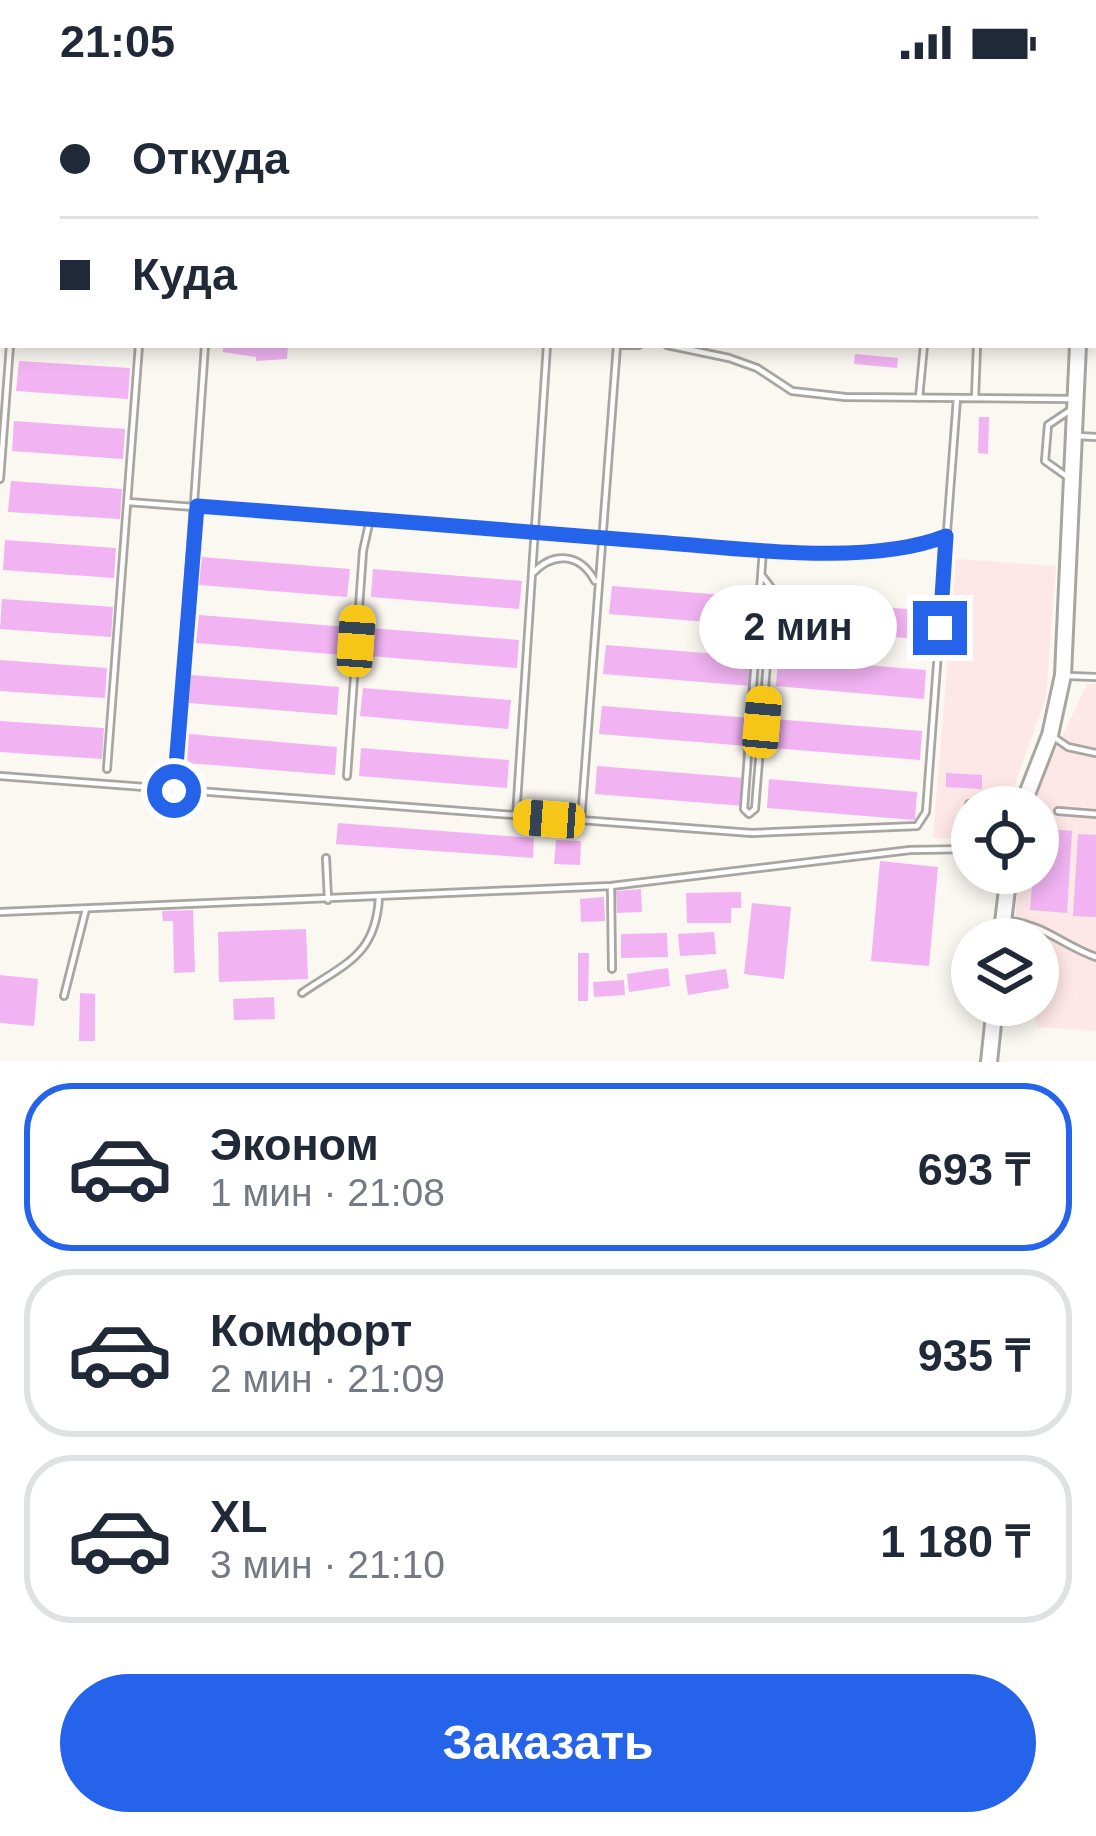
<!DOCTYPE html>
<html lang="ru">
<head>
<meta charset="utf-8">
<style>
	body { margin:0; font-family:Helvetica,sans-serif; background:#f2f2f3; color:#1f2937; height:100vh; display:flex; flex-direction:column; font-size:45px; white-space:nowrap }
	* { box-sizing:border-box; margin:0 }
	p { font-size:39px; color:#747a83 }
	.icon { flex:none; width:66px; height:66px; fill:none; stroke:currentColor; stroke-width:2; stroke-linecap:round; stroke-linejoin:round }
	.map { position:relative; height:978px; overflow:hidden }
	.side { display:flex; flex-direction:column; background:#fff; flex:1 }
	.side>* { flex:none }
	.top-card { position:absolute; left:0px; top:0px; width:1098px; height:264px; box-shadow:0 6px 18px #0003; display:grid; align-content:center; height:264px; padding:0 60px; background:#fff }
	.tools { position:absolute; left:951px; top:702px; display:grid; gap:24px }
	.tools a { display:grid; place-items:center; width:108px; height:108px; border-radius:50%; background:#fff; box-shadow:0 6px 18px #0003; font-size:60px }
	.end { position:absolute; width:54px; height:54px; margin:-27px; border:15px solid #2563eb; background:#fff; box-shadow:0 0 0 6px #fff }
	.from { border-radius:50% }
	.bubble { position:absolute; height:84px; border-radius:42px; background:#fff; box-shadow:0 6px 18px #0003; font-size:39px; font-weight:600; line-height:84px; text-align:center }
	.car { position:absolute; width:36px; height:72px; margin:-36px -18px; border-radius:15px; box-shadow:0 0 9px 3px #0007; background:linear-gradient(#f5c518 24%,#345 0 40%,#f5c518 0 76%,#345 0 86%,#f5c518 0) }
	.top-card b { display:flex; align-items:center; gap:42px; height:114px; font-size:45px }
	.top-card b+b { border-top:3px solid #e0e1e3 }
	.top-card i { width:30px; height:30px; background:#1f2937 }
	ul { padding:21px 0 0; list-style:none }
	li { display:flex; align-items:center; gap:36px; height:168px; margin:0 24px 18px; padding:0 36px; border:6px solid #e0e1e3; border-radius:48px }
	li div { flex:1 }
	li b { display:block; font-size:45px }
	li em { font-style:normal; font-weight:600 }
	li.active { border-color:#2563eb }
	li>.icon { width:108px; height:108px; stroke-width:1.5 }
	.button { display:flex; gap:24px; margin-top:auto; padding:24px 60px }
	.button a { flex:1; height:138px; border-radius:72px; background:#2563eb; color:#fff; font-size:48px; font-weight:600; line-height:138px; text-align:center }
	.status { display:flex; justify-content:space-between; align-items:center; height:84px; padding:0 60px; background:#fff; direction:ltr }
	.status svg { height:33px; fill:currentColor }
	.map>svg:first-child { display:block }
	.industrial { fill:#fee8e7 }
	.building { fill:#f2b3f2 }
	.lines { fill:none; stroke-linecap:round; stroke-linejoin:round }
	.lane-casing { stroke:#a9a6a1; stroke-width:10 }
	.secondary-casing { stroke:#a9a6a1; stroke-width:20 }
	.lane { stroke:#fff; stroke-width:4.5 }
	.secondary { stroke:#fff; stroke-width:14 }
	.route { stroke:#2563eb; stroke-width:15 }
</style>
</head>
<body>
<div class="status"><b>21:05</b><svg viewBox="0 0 49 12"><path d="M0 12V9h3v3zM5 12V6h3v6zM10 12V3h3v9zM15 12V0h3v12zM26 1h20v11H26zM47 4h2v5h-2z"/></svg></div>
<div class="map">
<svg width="1096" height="978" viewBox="0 0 1096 978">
	<rect width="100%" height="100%" fill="#fbf7f1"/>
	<path class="industrial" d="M956,475L1056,482L1046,613L1007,723H972V755L933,754Z
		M1087,600H1096V947L1038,943L1030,921H1038V855H1013L1020,789H1038V723H1029Z"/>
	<path class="building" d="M223,261H288L287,275L256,277V273L223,268Z
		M855,270L898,274L897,284L854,280Z
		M19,277L130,284L128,315L16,307Z
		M979,333H989L988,370L978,369Z
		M14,337L125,345L123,375L12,367Z
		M11,397L122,405L120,435L8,428Z
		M5,456L116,464L114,494L3,486Z
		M202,473L350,485L347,513L199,501Z
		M373,485L522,497L519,525L371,513Z
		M612,502L760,514L757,542L609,530Z
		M2,515L113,523L111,553L0,545Z
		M783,515L931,527L928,556L780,543Z
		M199,531L347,543L344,571L196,559Z
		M371,544L519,556L517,584L369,572Z
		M606,561L754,573L751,602L603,590Z
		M778,574L926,586L924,615L776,602Z
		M0,576L107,584L105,614L0,607Z
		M191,591L339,603L337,631L189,619Z
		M363,604L511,616L508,645L360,632Z
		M602,622L750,634L747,662L599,650Z
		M774,635L922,647L920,676L772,664Z
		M0,637L104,644L102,675L0,668Z
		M189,650L337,663L335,691L187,679Z
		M361,664L509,676L507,704L359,692Z
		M597,682L745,694L743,722L595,710Z
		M946,689L982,691V705L946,703Z
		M769,695L917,708L915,736L767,724Z
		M338,739L534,754L533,774L336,760Z
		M1038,744L1072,747L1067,829L1030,826L1033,789H1038Z
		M1078,750L1096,751V833L1073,832Z
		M556,756L581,757L580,781L554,780Z
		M880,777L938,783L929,882L871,877Z
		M641,805L642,828L617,829L616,807Z
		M741,808V824H731V839H687L686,809Z
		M604,813L605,837L581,838L580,815Z
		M752,819L791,823L784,895L744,890Z
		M193,826L195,888L174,889L173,837H163L162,827Z
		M306,845L308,895L219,898L218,848Z
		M714,848L716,870L680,872L678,850Z
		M667,849L668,873L621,874V850Z
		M578,869H589L588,917H578Z
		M668,884L670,902L629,908L627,890Z
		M726,885L729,904L688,911L685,891Z
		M0,891L38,895L34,942L0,939Z
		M624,896L625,911L594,913L593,898Z
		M80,909L95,910V957H79Z
		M274,913L275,935L234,936L233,915Z"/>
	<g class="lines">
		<g class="lane-casing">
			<path id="lane" d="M1095,34H1096
				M620,261H639
				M667,261L729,274L757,284L792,307L845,313L1071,315
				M919,314L924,261
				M975,314L977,261
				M1078,352L1096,353
				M1069,394L1045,377L1048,341L1069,327
				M0,395L10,261
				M128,418L774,467H883L946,452
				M532,490C553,467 580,469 595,497
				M763,493L773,506L755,725L749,730L744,725L763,466
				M1069,592L1096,593
				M1055,654L1068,663L1096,669
				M107,685L139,261
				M0,692L752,749L917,742L926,728L957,314
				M347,692L363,467L370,435
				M174,707L205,261
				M1058,727L1096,730
				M516,733L547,261
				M581,737L617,261
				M963,765L969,720
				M326,774L328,816
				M611,802L612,885
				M0,828L611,802L910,766L972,765
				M1009,837C1043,840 1064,862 1096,873
				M302,909C346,879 376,871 379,813
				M64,912L86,825"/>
		</g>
		<g class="secondary-casing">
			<path id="secondary" d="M1095,90L1096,83
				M1022,723L1050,651L1063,591L1078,261
				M1001,855L1009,789
				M989,978L995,921"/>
		</g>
		<use href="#lane" class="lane"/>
		<use href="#secondary" class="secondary"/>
	</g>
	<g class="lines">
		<path class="route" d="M174,707L197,422C350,433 502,446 655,458C739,464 868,483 946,452L940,544"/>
	</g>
</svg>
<div class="tools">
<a><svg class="icon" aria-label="locate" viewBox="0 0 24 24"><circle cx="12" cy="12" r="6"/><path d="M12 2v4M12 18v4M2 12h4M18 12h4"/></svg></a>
<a><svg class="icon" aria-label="layers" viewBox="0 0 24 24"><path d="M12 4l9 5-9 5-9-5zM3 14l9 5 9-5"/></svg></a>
</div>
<i class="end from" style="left:174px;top:707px"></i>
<i class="end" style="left:940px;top:544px"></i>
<div class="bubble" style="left:699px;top:501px;width:198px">2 мин</div>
<i class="car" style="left:356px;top:557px;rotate:4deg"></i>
<i class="car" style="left:762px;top:638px;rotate:5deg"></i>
<i class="car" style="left:549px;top:735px;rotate:274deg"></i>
<div class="top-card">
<b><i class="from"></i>Откуда</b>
<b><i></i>Куда</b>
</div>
</div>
<section class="side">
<ul>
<li class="active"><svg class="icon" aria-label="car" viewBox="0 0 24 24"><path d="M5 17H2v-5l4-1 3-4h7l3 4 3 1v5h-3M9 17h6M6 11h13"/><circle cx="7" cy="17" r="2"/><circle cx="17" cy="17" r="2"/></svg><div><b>Эконом</b><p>1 мин · 21:08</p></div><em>693 ₸</em></li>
<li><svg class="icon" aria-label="car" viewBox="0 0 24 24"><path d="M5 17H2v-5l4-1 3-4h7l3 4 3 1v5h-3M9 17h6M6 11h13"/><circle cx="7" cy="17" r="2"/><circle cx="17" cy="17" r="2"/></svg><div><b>Комфорт</b><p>2 мин · 21:09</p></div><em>935 ₸</em></li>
<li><svg class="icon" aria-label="car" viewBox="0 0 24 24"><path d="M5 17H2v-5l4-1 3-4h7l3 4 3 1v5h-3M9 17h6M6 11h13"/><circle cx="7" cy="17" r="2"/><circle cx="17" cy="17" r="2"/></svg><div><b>XL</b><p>3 мин · 21:10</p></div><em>1 180 ₸</em></li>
</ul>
<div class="button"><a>Заказать</a></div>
</section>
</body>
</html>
